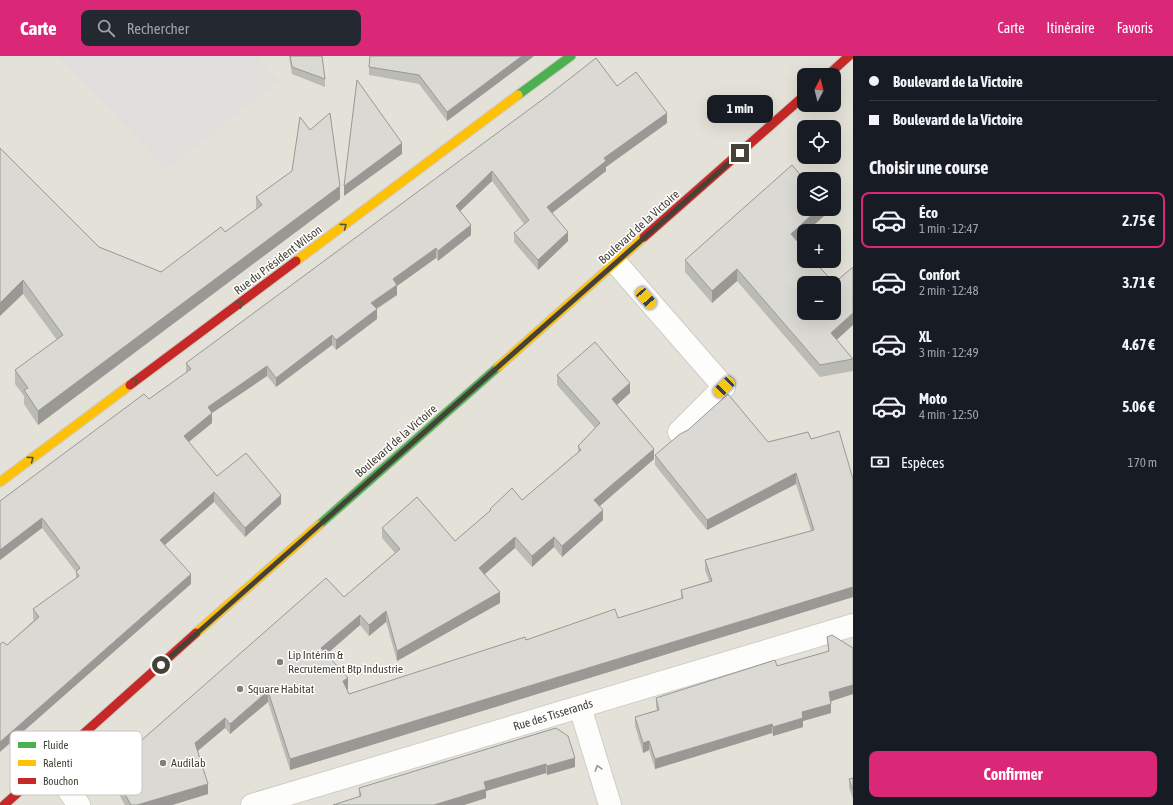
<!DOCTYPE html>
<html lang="fr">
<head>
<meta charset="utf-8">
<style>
	body { margin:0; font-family:"Asap Condensed",sans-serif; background:#242831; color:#f1f3f6; height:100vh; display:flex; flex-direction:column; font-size:15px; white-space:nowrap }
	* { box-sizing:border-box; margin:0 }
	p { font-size:13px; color:#9ea1a6 }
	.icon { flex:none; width:22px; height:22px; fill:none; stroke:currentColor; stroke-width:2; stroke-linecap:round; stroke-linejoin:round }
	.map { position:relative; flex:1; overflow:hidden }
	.drawer { display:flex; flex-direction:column; background:#171b24; width:320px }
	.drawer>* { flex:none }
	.hud { display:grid; align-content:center; height:88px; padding:0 16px; background:#171b24 }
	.needle { width:26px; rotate:7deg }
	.tools { position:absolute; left:797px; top:12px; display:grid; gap:8px }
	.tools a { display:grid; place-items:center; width:44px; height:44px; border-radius:8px; background:#171b24; box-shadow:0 4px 16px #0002; font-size:20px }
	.end { position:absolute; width:18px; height:18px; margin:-9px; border:5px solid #464237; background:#fff; box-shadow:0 0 0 2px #fff }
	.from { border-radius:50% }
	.bubble { position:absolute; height:28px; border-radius:8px; background:#171b24; box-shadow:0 4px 16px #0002; font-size:13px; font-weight:700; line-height:28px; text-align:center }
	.car { position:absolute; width:12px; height:24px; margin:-12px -6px; border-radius:5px; box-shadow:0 0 3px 1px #0007; background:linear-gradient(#f5c518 24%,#345 0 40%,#f5c518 0 76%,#345 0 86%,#f5c518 0) }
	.hud b { display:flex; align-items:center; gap:14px; height:38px; font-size:15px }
	.hud b+b { border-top:1px solid #363941 }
	.hud i { width:10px; height:10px; background:#f1f3f6 }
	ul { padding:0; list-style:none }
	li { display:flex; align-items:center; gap:12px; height:56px; margin:0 8px 6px; padding:0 8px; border:2px solid transparent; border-radius:8px }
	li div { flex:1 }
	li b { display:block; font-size:15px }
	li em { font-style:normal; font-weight:700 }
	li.current { border-color:#db2777 }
	li>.icon { width:36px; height:36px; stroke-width:1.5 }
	h2 { padding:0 16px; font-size:18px; line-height:48px }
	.pay { display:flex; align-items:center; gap:10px; height:44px; padding:0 16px; font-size:15px }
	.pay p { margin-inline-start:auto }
	.button { display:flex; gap:8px; margin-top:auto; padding:8px 16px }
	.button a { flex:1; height:46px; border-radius:8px; background:#db2777; color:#fff; font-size:16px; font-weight:700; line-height:46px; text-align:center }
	header { display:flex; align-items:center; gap:24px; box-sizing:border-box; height:56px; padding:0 20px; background:#db2777; color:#fff }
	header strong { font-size:19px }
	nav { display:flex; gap:22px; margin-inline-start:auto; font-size:14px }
	.search { width:280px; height:36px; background:#242831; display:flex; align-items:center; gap:10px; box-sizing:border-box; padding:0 14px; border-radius:8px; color:#9ea1a6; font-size:15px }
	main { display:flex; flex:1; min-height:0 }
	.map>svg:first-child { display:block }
	.residential { fill:#e4e2d8; fill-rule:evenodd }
	.parking { fill:#e0dfdb }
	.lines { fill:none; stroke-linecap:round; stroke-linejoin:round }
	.street-casing { stroke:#cecdc8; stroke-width:24 }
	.fast-casing { stroke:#cecdc2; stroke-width:11 }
	.slow-casing { stroke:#cecdc2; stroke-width:11 }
	.jam-casing { stroke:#cecdc2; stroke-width:11 }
	.street { stroke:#fdfdfc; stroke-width:22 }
	.fast { stroke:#4caf50; stroke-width:9 }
	.slow { stroke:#ffc107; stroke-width:9 }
	.jam { stroke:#c62828; stroke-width:9 }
	.wall { fill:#bbbbb5 }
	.shaded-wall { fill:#999894 }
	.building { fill:#dad9d3; stroke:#999894; fill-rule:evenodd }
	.oneway { stroke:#47583c }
	.oneway2 { stroke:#989690 }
	.route { stroke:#464237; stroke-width:5 }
	.poi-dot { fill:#827f76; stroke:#fff; stroke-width:1.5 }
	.labels { text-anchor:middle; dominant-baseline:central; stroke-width:3; stroke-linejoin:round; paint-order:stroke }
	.street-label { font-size:12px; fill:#464237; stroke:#fff }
	.poi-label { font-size:12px; fill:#464237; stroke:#fff; text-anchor:start }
	.key { fill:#fff; stroke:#c8c6c3; stroke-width:1 }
	.key-label { font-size:11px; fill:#464237 }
</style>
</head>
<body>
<header>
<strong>Carte</strong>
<div class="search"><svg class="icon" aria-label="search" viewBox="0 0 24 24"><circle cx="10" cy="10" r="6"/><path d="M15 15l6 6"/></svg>Rechercher</div>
<nav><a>Carte</a><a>Itinéraire</a><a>Favoris</a></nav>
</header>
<main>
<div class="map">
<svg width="853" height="749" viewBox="0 0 853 749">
	<rect width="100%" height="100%" fill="#f0f0eb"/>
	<path class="residential" d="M0,0H853V749H0ZM804,19H834V49H804ZM804,71H834V101H804ZM804,123H834V153H804ZM804,175H834V205H804ZM804,227H834V257H804Z"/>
	<path class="parking" d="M56,0H258L281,24L167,114Z"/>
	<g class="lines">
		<g class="street-casing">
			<path id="street" d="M616,207L724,331L679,376
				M580,651L610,749
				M49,707L79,749
				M252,749L853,569"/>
		</g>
		<g class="fast-casing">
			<path id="fast" d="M518,39L571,0
				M319,469L498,311"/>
		</g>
		<g class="slow-casing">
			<path id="slow" d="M296,205L518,39
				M498,311L644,181
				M0,426L130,329
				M196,577L319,469"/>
		</g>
		<g class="jam-casing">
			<path id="jam" d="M828,19L849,0
				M644,181L804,40
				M130,329L296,205
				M4,749L196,577"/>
		</g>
		<use href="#street" class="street"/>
		<use href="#fast" class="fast"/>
		<use href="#slow" class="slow"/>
		<use href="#jam" class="jam"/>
	</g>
	<path class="wall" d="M289,0H322L325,23V31L292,18Z
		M534,0L447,65L419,28L369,19V11Z
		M617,30L667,67L606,111V115L552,157L568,185L538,214L514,186V177L524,168L492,125L460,155L471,179L438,205L436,202L397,230V239L377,253V263L336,294L332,289L276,331L267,320L212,357V367L188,386L217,420L281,448L245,481L214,446L165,489L191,528L7,589L34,564L33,563V553L76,522V516L42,472L0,504V445L149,343L186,317V307Z
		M0,92L99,191L161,216L225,176L256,154V141L340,143L38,369L24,348V340L15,328V314L57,284L23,238Z
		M825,153V159L807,175H804L796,185L834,227L853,211V269L836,284L853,303V315L820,321L737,225L712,247L685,216V204Z
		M557,319L630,337L617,349L654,403L600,450L603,464L562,501L554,491L532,511L515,492L485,518L500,547L397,605L386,566L369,580L360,569L327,598L348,633L347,634L349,638L526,584L618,562L681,543V534L709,525L705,514V504L811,475L796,428L707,474L655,409V399L768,386L811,383L853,423V541L290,714L268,646L230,678L225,672L198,695L208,738L172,749H125L110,723V712L344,541L395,497L382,482V472L455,485L490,455V453L522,444L578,396V390L595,372L557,329Z
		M827,581L853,592V638L830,645L831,657L803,665V671L773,680L772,677L655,713L649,694L643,697L635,670V661L657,654L656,651V642L777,610L828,595Z
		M556,672L575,711L547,719L546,717L486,735V742L464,749H333L359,741V732Z
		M853,722V743L849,732V723Z"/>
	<path class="shaded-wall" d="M522,0H534L447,65V56Z
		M667,57V67L606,111V115L547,161V151L604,102Z
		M402,87V98L344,140V130Z
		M492,115V125L456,159V150Z
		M340,130V143L38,369V355Z
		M818,153H825V159L807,175H804V178L791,190V178Z
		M471,169V179L438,205V195Z
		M568,176V185L538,214V204Z
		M436,192V202L397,230V239L371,256V247L393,223Z
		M737,213V225L712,247V235Z
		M23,224V238L0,260V247Z
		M377,253V263L336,294V284Z
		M853,257V269L831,289V277Z
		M332,279V289L276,331V322Z
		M267,310V320L212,357V367L184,390V380L208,351Z
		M630,327V337L612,353V343Z
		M654,393V403L594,455V444Z
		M796,417V428L707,474V464Z
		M214,436V446L160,493V484Z
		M281,439V448L245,481V472Z
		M603,454V464L562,501V490Z
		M42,462V472L0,504V494Z
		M515,481V492L479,523V512Z
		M554,481V491L532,511V500Z
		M191,518V528L0,696V686Z
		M853,531V541L290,714V703Z
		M500,536V547L397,605V595Z
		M386,555V566L369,580V569Z
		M360,559V569L321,603V592Z
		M348,622V633L343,636V625Z
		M853,629V638L829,646V636Z
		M268,635V646L230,678V668Z
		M831,648V657L803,665V671L773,680V671L802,656Z
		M225,662V672L195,697V687Z
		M772,668V677L655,713V703Z
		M649,685V694L643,697V687Z
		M575,702V711L547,719V710Z
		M546,708V717L486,735V742L464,749H434L484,726Z
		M208,728V738L172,749H137Z"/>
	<path class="building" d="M290,0H322L325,23L292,11Z
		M370,0H522L447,56L419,19L369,11Z
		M596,2L617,30L636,16L667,57L604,102L606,105L547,151L568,176L538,204L514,177L529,164L492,115L456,150L471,169L438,195L436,192L393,223L397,229L371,247L377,253L336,284L332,279L276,322L267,310L208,351L212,357L184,380L217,420L246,397L281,439L245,472L214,436L160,484L191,518L0,686V588L3,586L7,589L39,561L33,553L79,520L76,516L80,512L42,462L0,494V445L144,338L149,343L191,313L186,307L550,38Z
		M357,24L402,87L344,130Z
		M330,57L340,130L38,355L24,334L28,332L15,314L63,279L23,224L0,247V92L99,191L161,216L221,171L225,176L262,149L256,141L292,115L300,61L310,74Z
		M792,109L804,123V153H818L791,178L804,193V205H814L834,227L853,211V257L831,277L853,303L820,309L737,213L712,235L685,204ZM804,227H834V257H804Z
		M595,286L630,327L612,343L654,393L594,444L603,454L562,490L554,481L532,500L515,481L479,512L500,536L397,595L386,555L369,569L360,559L321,592L348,622L343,625L349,638L525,581L526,584L615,553L618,562L683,542L681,534L712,525L705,504L814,474L796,417L707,464L655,399L680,378L688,374L728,338L768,386L808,376L811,383L839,375L853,423V531L290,703L268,635L230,668L225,662L195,687L208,728L137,749H131L110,712L326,522L344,541L400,493L382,472L417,441L455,485L491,454L490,453L512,432L522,444L581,394L578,390L600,367L557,319Z
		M832,579L853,592V629L829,636L831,648L802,656L803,662L773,671L772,668L655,703L649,685L643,687L635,661L659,654L656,642L775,604L777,610L829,595L827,581Z
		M556,672L568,680L575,702L547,710L546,708L484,726L486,733L434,749H333L361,740L359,732Z
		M853,722V734L849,723Z"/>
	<defs><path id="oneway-chevron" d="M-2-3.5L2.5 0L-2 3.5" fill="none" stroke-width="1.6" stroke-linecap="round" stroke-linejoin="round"/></defs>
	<g class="oneway">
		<use href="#oneway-chevron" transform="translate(344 170) rotate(-37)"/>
		<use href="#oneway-chevron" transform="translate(240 248) rotate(-37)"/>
		<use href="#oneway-chevron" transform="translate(135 325) rotate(-37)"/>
		<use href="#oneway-chevron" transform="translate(31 403) rotate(-37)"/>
	</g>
	<use class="oneway2" href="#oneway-chevron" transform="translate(598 712) rotate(-107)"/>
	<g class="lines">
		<path class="route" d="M161,609L740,97"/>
	</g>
	<g class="poi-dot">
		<circle cx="280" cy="606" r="4"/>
		<circle cx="240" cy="633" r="4"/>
		<circle cx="163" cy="707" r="4"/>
	</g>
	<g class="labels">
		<g class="street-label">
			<text transform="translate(639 171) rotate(-42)">Boulevard de la Victoire</text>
			<text transform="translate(278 204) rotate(-37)">Rue du Président Wilson</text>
			<text transform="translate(396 385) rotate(-41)">Boulevard de la Victoire</text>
			<text transform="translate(553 659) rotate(-17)">Rue des Tisserands</text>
		</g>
		<g class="poi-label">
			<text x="288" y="599">Lip Intérim &amp;<tspan x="288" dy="14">Recrutement Btp Industrie</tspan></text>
			<text x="248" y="633">Square Habitat</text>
			<text x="171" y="707">Audilab</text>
		</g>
	</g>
	<rect x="10" y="675" width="132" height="64" rx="6" class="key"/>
	<rect x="18" y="686" width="18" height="6" fill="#4caf50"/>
	<rect x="18" y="704" width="18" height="6" fill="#ffc107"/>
	<rect x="18" y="722" width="18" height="6" fill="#c62828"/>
	<g class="key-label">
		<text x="43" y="693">Fluide</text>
		<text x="43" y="711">Ralenti</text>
		<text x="43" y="729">Bouchon</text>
	</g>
</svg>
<div class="tools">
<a><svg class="needle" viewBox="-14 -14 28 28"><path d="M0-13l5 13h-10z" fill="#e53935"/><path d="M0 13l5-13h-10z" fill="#9ea1a6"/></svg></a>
<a><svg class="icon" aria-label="locate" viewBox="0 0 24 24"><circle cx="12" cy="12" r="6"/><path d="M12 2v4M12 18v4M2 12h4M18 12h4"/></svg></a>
<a><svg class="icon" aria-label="layers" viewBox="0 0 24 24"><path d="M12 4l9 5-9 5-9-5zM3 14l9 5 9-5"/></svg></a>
<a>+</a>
<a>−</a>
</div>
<i class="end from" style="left:161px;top:609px"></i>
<i class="end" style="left:740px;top:97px"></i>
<div class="bubble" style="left:707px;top:39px;width:66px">1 min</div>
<i class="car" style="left:646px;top:242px;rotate:139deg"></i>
<i class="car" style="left:724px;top:331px;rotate:226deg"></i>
</div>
<section class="drawer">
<div class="hud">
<b><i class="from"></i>Boulevard de la Victoire</b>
<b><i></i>Boulevard de la Victoire</b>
</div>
<h2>Choisir une course</h2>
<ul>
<li class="current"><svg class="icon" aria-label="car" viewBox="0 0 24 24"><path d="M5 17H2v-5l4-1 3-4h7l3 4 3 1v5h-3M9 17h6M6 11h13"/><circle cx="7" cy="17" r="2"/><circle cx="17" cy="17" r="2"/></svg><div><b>Éco</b><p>1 min · 12:47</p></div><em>2.75 €</em></li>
<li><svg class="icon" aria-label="car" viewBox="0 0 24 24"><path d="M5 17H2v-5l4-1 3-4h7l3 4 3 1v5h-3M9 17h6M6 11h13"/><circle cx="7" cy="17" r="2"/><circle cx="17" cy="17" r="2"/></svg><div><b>Confort</b><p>2 min · 12:48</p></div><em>3.71 €</em></li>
<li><svg class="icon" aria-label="car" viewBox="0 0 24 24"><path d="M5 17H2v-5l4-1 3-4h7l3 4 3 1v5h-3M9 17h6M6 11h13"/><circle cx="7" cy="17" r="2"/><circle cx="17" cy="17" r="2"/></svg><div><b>XL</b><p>3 min · 12:49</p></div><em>4.67 €</em></li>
<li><svg class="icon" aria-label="car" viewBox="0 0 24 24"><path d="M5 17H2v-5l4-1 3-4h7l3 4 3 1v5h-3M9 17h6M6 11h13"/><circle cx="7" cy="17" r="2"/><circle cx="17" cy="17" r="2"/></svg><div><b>Moto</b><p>4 min · 12:50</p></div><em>5.06 €</em></li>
</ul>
<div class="pay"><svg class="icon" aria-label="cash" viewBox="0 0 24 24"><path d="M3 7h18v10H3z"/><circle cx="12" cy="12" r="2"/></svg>Espèces<p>170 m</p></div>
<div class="button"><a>Confirmer</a></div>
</section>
</main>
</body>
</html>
